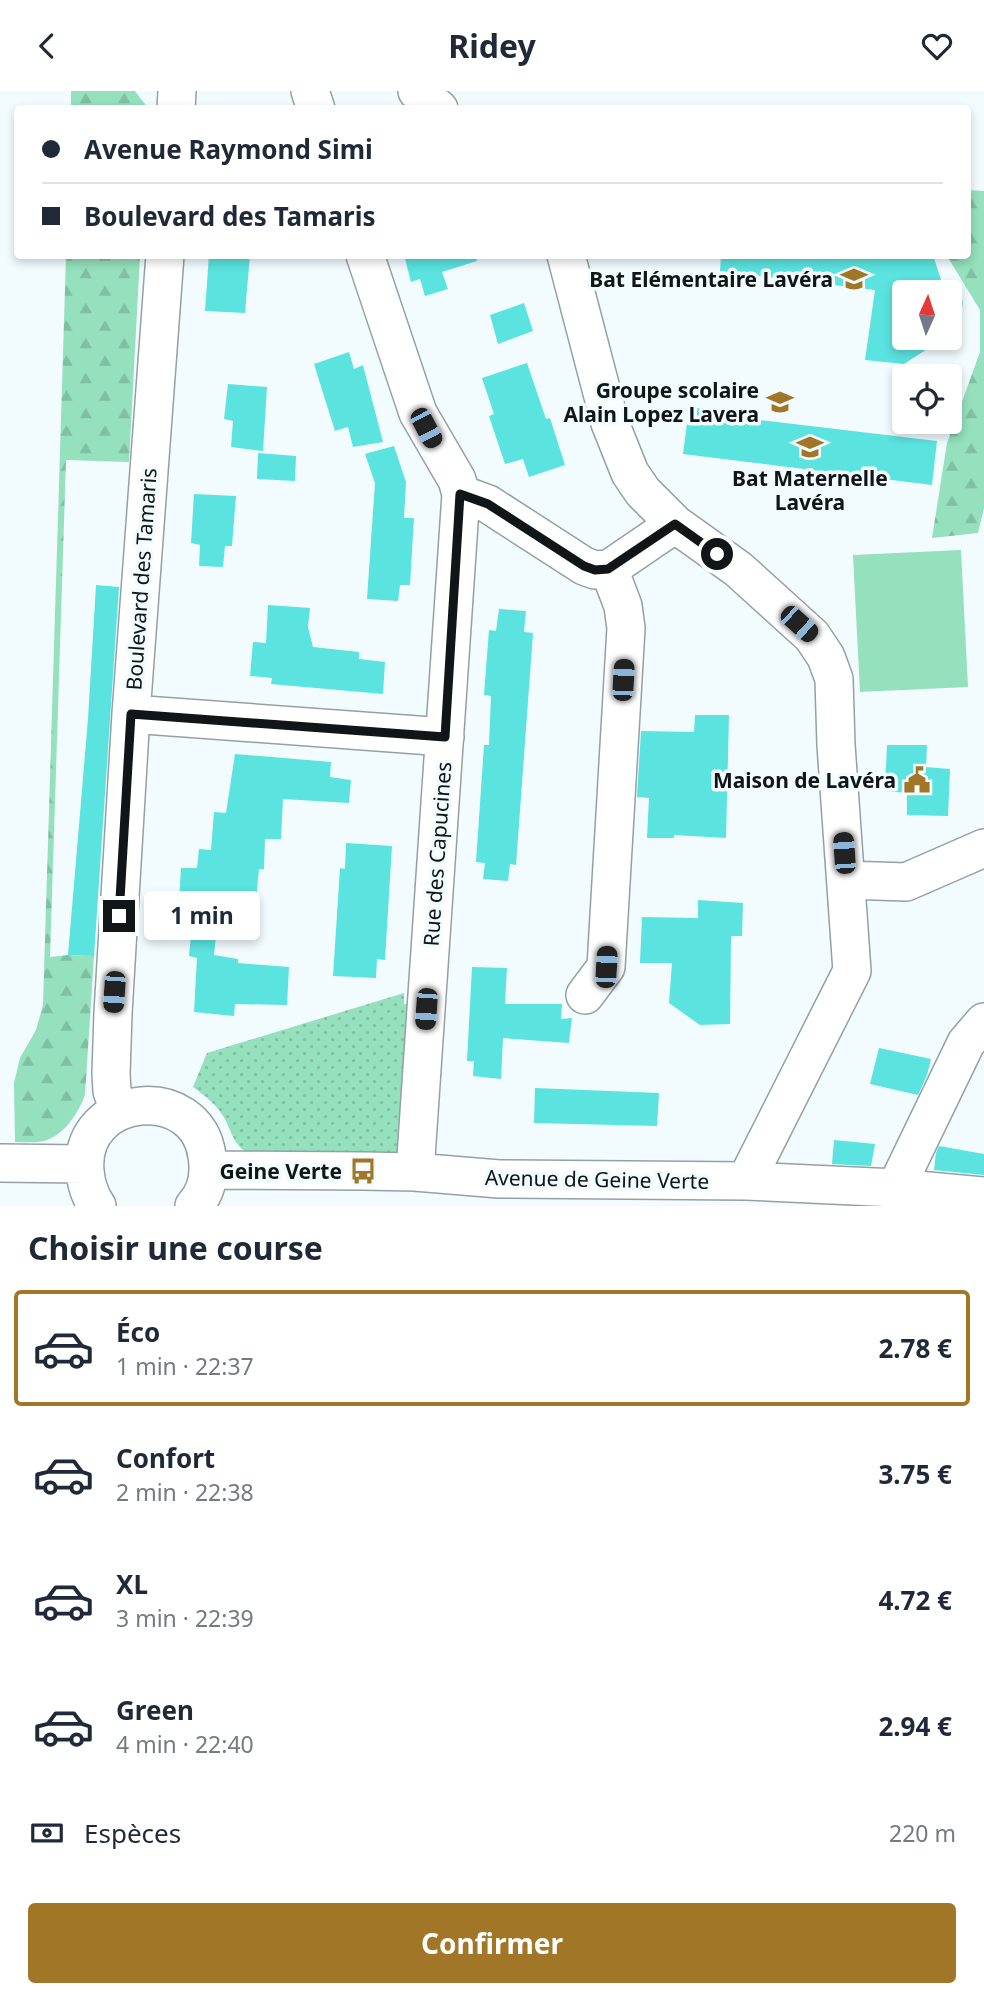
<!DOCTYPE html>
<html lang="fr">
<head>
<meta charset="utf-8">
<style>
	body { margin:0; font-family:"Noto Sans",sans-serif; background:#f6f6f7; color:#1f2937; height:100vh; display:flex; flex-direction:column; font-size:26px; white-space:nowrap }
	* { box-sizing:border-box; margin:0 }
	p { font-size:23px; color:#747a83 }
	.icon { flex:none; width:38px; height:38px; fill:none; stroke:currentColor; stroke-width:2; stroke-linecap:round; stroke-linejoin:round }
	.map { position:relative; height:1115px; overflow:hidden }
	.sheet { display:flex; flex-direction:column; background:#fff; flex:1 }
	.sheet>* { flex:none }
	.guide { position:absolute; left:14px; top:14px; width:957px; height:154px; border-radius:7px; box-shadow:0 4px 10px #0003; display:grid; align-content:center; height:154px; padding:0 28px; background:#fff }
	.needle { width:46px; rotate:3deg }
	.buttons { position:absolute; left:892px; top:189px; display:grid; gap:14px }
	.buttons a { display:grid; place-items:center; width:70px; height:70px; border-radius:7px; background:#fff; box-shadow:0 4px 10px #0003; font-size:35px }
	.end { position:absolute; width:32px; height:32px; margin:-16px; border:9px solid #101517; background:#fff; box-shadow:0 0 0 4px #fff }
	.from { border-radius:50% }
	.bubble { position:absolute; height:49px; border-radius:7px; background:#fff; box-shadow:0 4px 10px #0003; font-size:23px; font-weight:700; line-height:49px; text-align:center }
	.car { position:absolute; width:21px; height:42px; margin:-21px -10px; border-radius:9px; box-shadow:0 0 5px 2px #0007; background:linear-gradient(#222 24%,#8ab4d8 0 40%,#222 0 76%,#8ab4d8 0 86%,#222 0) }
	.guide b { display:flex; align-items:center; gap:24px; height:66px; font-size:26px }
	.guide b+b { border-top:2px solid #e0e1e3 }
	.guide i { width:18px; height:18px; background:#1f2937 }
	ul { padding:0; list-style:none }
	li { display:flex; align-items:center; gap:21px; height:116px; margin:0 14px 10px; padding:0 14px; border:4px solid transparent; border-radius:7px }
	li div { flex:1 }
	li b { display:block; font-size:26px }
	li em { font-style:normal; font-weight:700 }
	li.selected { border-color:#a17626 }
	li>.icon { width:63px; height:63px; stroke-width:1.5 }
	h2 { padding:0 28px; font-size:32px; line-height:84px }
	.pay { display:flex; align-items:center; gap:18px; height:77px; padding:0 28px; font-size:26px }
	.pay p { margin-inline-start:auto }
	.cta { display:flex; gap:14px; margin-top:auto; padding:14px 28px }
	.cta a { flex:1; height:80px; border-radius:7px; background:#a17626; color:#fff; font-size:28px; font-weight:700; line-height:80px; text-align:center }
	header { display:flex; justify-content:space-between; align-items:center; height:91px; padding:0 28px; background:#fff; font-size:32px; font-weight:700 }
	.map>svg:first-child { display:block }
	.grass { fill:url(#grass-dots) }
	.forest { fill:url(#forest-firs) }
	.pitch { fill:#95e0bd }
	.building { fill:#5ae3df }
	.lines { fill:none; stroke-linecap:round; stroke-linejoin:round }
	.minor-casing { stroke:#93a1a5; stroke-width:40 }
	.minor { stroke:#fff; stroke-width:37 }
	.route { stroke:#101517; stroke-width:9 }
	.labels { text-anchor:middle; dominant-baseline:central; stroke-width:7; stroke-linejoin:round; paint-order:stroke }
	.poi-label { font-size:21px; font-weight:bold; fill:#101517; stroke:#f2fbfe; text-anchor:end }
	.street-label { font-size:21px; fill:#101517; stroke:#f2fbfe }
</style>
</head>
<body>
<header><svg class="icon" aria-label="back" viewBox="0 0 24 24"><path d="M15 5l-7 7 7 7"/></svg>Ridey<svg class="icon" aria-label="heart" viewBox="0 0 24 24"><path d="M12 20l-8-8c-3-5 5-10 8-4 3-6 11-1 8 4z"/></svg></header>
<div class="map">
<svg width="984" height="1115" viewBox="0 0 984 1115">
	<defs>
		<pattern id="grass-dots" width="8" height="8" patternUnits="userSpaceOnUse" patternTransform="scale(1.75)"><rect width="8" height="8" fill="#95e0bd"/><path d="M2 2h.1M6 6h.1" fill="none" stroke="#7fbfa2" stroke-width="1.8" stroke-linecap="round"/></pattern>
		<pattern id="forest-firs" width="22" height="20" patternUnits="userSpaceOnUse" patternTransform="scale(1.75)"><rect width="22" height="20" fill="#95e0bd"/><path d="M5 1l3.5 6h-7zM16 11l3.5 6h-7z" fill="#7fbfa2"/></pattern>
	</defs>
	<rect width="100%" height="100%" fill="#f2fbfe"/>
	<path class="grass" d="M404,902V913L414,914L403,1063L245,1060C232,1052 231,1037 223,1025C216,1013 205,1005 193,996L207,962Z"/>
	<path class="forest" d="M71,0H135L148,17H71Z
		M968,99L984,100V417L978,442L932,447L947,352L980,261V219L947,165L968,164Z
		M66,165H140L129,371L66,369L50,866L68,864L94,865L85,1004C78,1022 65,1044 44,1050C36,1052 24,1051 15,1051L14,992L20,967L36,939L43,914Z"/>
	<path class="pitch" d="M961,459L968,596L860,601L853,464Z"/>
	<path class="building" d="M209,164H250L245,222L205,220Z
		M404,164H476L477,170L442,181L448,198L425,205L420,188L411,191Z
		M721,164H933L945,201H905V247H950V208L963,210L957,256L935,253L904,273L865,269L875,199L720,180Z
		M524,212L533,240L498,253L490,224Z
		M349,261L354,278L363,274L383,351L353,356L348,336L335,340L314,273Z
		M527,272L546,328L550,327L565,374L529,386L523,368L505,373L489,325L494,323L482,287Z
		M228,293L267,296L263,360L231,356L233,330L224,328Z
		M689,317L718,318L717,324L937,350L932,394L683,363Z
		M394,355L406,391L404,427H414L410,494H400L398,510L367,508L375,392L365,363Z
		M258,362L296,365L295,390L257,388Z
		M194,403L236,405L232,455H225L223,476L199,475L200,454L191,452Z
		M96,494L119,496L94,865L68,864L88,628Z
		M268,514L310,517L308,536L313,556L359,561V568L385,571L383,603L271,593L272,587L250,585L253,551L266,552Z
		M499,518L526,520L524,541L533,542L516,774L510,773L508,790L483,788L485,772L476,771L484,654H489L491,605L484,604L489,539L496,540Z
		M695,624H729L726,747L674,744V747H647L649,707L637,706L641,640L694,641Z
		M887,654H927L926,676L950,678L948,725L907,724V702L885,700Z
		M235,663L331,671L330,686L351,689L349,712L283,708L281,748H265L264,778H259L256,809L220,807L214,864L238,868V872L289,876L287,914L235,913L234,925L194,921L197,867L189,865L194,812L179,811L181,777H197L199,758L211,759L214,721L226,722Z
		M346,752L392,755L385,869L377,868L376,887L333,885L340,777L345,778Z
		M698,809L743,812L742,845H731L730,933L700,934L669,912L672,872H640L642,826L698,827Z
		M472,876L507,877L505,913H562L561,928L572,927L569,952L503,947L501,988L473,985L474,970H467Z
		M879,957L931,968L927,984L918,1004L870,993Z
		M535,997L659,1002L657,1035L534,1032Z
		M834,1049L875,1053L871,1075L832,1073Z
		M939,1055L984,1063V1084L934,1079L936,1062Z"/>
	<g class="lines">
		<g class="minor-casing">
			<path id="minor" d="M310,0L316,18
				M417,0L439,18
				M176,18L177,0
				M365,164L418,322L457,389L461,403L415,1081
				M566,164L610,332L630,382L643,401L675,433L738,478L812,545L826,566L834,588L836,654L852,880L746,1090
				M461,403L488,413L584,475L595,479L609,478L675,433
				M131,623L445,646
				M846,789L906,791L984,757
				M585,904L606,876L626,537L623,515L609,478
				M119,1019L112,1000L111,983L113,922L131,623L165,164
				M0,1072L84,1073
				M209,1079L363,1080L415,1081L499,1088L746,1090L896,1097L984,1105
				M896,1097L966,952L984,931
				M97,1115C90,1105 86,1093 85,1080C78,1002 197,990 207,1065C210,1083 207,1101 194,1115"/>
		</g>
		<use href="#minor" class="minor"/>
	</g>
	<g class="lines">
		<path class="route" d="M119,825L131,623L445,646L460,403L488,413L584,475L595,479L608,478L675,433L717,463"/>
	</g>
	<defs>
		<g id="school-bare" transform="scale(2.1)"><path d="M0-5L7-2L0 1L-7-2ZM-4 1L0 2.5L4 1V4Q0 6-4 4Z" fill="#a17626" stroke="#f2fbfe" stroke-width="2.5" paint-order="stroke"/></g>
		<g id="civic-bare" transform="scale(2.1)"><path d="M-.6-6.5H3V-4.5H.6V-3L4-1V1h2V6H-6V1h2V-1L-.6-3ZM-1.2 2.5V6h2.4V2.5Z" fill="#a17626" stroke="#f2fbfe" stroke-width="2.5" paint-order="stroke"/></g>
		<g id="bus-bare" transform="scale(2.1)"><path d="M-5-6H5V4H4V6H2V4H-2V6H-4V4H-5ZM-3.5-4V0h7V-4ZM-3.5 1.2v1.5H-2V1.2ZM2 1.2v1.5H3.5V1.2Z" fill="#a17626" stroke="#f2fbfe" stroke-width="2.5" paint-order="stroke"/></g>
	</defs>
	<g fill-rule="evenodd">
		<use href="#school-bare" x="854" y="188"/>
		<use href="#school-bare" x="780" y="311"/>
		<use href="#school-bare" x="810" y="356"/>
		<use href="#civic-bare" x="917" y="689"/>
		<use href="#bus-bare" x="363" y="1080"/>
	</g>
	<g class="labels">
		<g class="poi-label">
			<text x="833" y="188">Bat Elémentaire Lavéra</text>
			<text x="759" y="299">Groupe scolaire<tspan x="759" dy="24">Alain Lopez Lavera</tspan></text>
			<text x="810" y="387" text-anchor="middle">Bat Maternelle<tspan x="810" dy="24">Lavéra</tspan></text>
			<text x="896" y="689">Maison de Lavéra</text>
			<text x="342" y="1080">Geine Verte</text>
		</g>
		<g class="street-label">
			<text transform="translate(141 488) rotate(-86)">Boulevard des Tamaris</text>
			<text transform="translate(437 763) rotate(-86)">Rue des Capucines</text>
			<text transform="translate(597 1088) rotate(1)">Avenue de Geine Verte</text>
		</g>
	</g>
</svg>
<div class="buttons">
<a><svg class="needle" viewBox="-14 -14 28 28"><path d="M0-13l5 13h-10z" fill="#e53935"/><path d="M0 13l5-13h-10z" fill="#747a83"/></svg></a>
<a><svg class="icon" aria-label="locate" viewBox="0 0 24 24"><circle cx="12" cy="12" r="6"/><path d="M12 2v4M12 18v4M2 12h4M18 12h4"/></svg></a>
</div>
<i class="end from" style="left:717px;top:463px"></i>
<i class="end" style="left:119px;top:825px"></i>
<div class="bubble" style="left:144px;top:800px;width:116px">1 min</div>
<i class="car" style="left:426px;top:337px;rotate:152deg"></i>
<i class="car" style="left:799px;top:533px;rotate:132deg"></i>
<i class="car" style="left:623px;top:589px;rotate:3deg"></i>
<i class="car" style="left:844px;top:762px;rotate:356deg"></i>
<i class="car" style="left:606px;top:876px;rotate:3deg"></i>
<i class="car" style="left:114px;top:901px;rotate:184deg"></i>
<i class="car" style="left:426px;top:918px;rotate:184deg"></i>
<div class="guide">
<b><i class="from"></i>Avenue Raymond Simi</b>
<b><i></i>Boulevard des Tamaris</b>
</div>
</div>
<section class="sheet">
<h2>Choisir une course</h2>
<ul>
<li class="selected"><svg class="icon" aria-label="car" viewBox="0 0 24 24"><path d="M5 17H2v-5l4-1 3-4h7l3 4 3 1v5h-3M9 17h6M6 11h13"/><circle cx="7" cy="17" r="2"/><circle cx="17" cy="17" r="2"/></svg><div><b>Éco</b><p>1 min · 22:37</p></div><em>2.78 €</em></li>
<li><svg class="icon" aria-label="car" viewBox="0 0 24 24"><path d="M5 17H2v-5l4-1 3-4h7l3 4 3 1v5h-3M9 17h6M6 11h13"/><circle cx="7" cy="17" r="2"/><circle cx="17" cy="17" r="2"/></svg><div><b>Confort</b><p>2 min · 22:38</p></div><em>3.75 €</em></li>
<li><svg class="icon" aria-label="car" viewBox="0 0 24 24"><path d="M5 17H2v-5l4-1 3-4h7l3 4 3 1v5h-3M9 17h6M6 11h13"/><circle cx="7" cy="17" r="2"/><circle cx="17" cy="17" r="2"/></svg><div><b>XL</b><p>3 min · 22:39</p></div><em>4.72 €</em></li>
<li><svg class="icon" aria-label="car" viewBox="0 0 24 24"><path d="M5 17H2v-5l4-1 3-4h7l3 4 3 1v5h-3M9 17h6M6 11h13"/><circle cx="7" cy="17" r="2"/><circle cx="17" cy="17" r="2"/></svg><div><b>Green</b><p>4 min · 22:40</p></div><em>2.94 €</em></li>
</ul>
<div class="pay"><svg class="icon" aria-label="cash" viewBox="0 0 24 24"><path d="M3 7h18v10H3z"/><circle cx="12" cy="12" r="2"/></svg>Espèces<p>220 m</p></div>
<div class="cta"><a>Confirmer</a></div>
</section>
</body>
</html>
